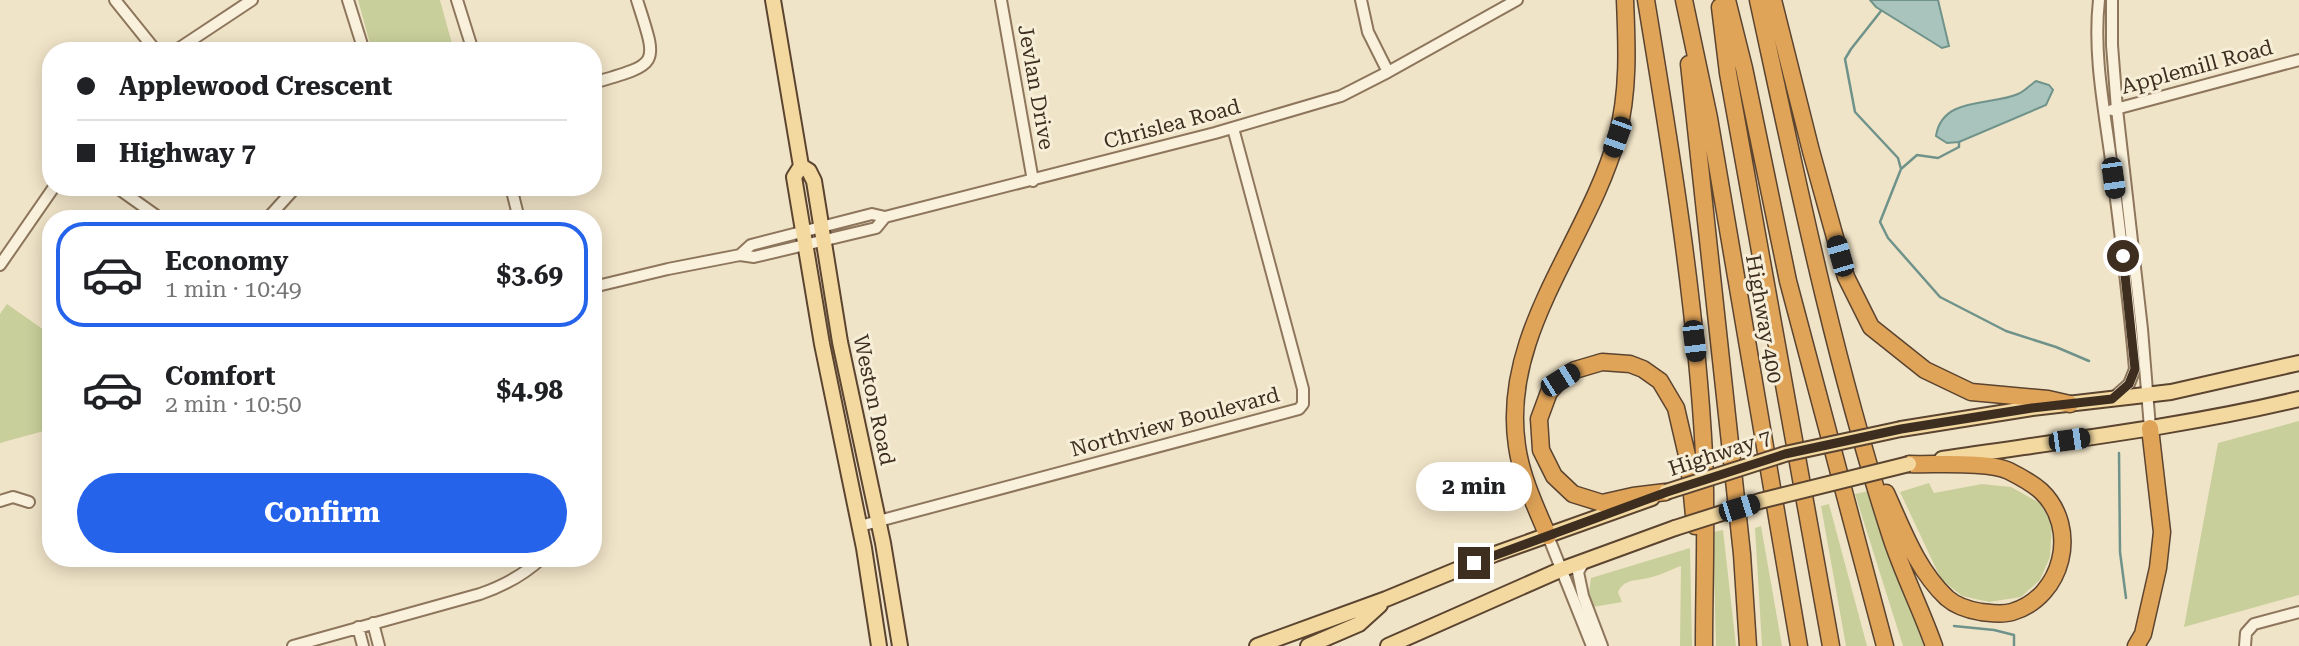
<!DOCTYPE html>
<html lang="en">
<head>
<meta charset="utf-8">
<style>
	body { margin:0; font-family:"Roboto Serif",serif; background:#f2f2f2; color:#202124; height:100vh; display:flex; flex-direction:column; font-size:26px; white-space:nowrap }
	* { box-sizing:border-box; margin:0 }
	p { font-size:23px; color:#757577 }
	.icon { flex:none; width:38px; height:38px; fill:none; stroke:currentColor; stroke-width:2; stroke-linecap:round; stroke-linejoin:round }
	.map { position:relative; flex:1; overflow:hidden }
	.panel { position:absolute; left:42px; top:210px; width:560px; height:357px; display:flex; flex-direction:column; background:#fff; border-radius:28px; box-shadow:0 4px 18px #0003 }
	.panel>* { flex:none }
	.top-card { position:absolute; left:42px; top:42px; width:560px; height:154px; border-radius:28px; box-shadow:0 4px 18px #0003; display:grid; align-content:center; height:154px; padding:0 35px; background:#fff }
	.end { position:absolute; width:32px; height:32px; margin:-16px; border:9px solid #3d2e20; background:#fff; box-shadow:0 0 0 4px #fff }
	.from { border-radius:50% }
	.bubble { position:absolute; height:49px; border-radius:24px; background:#fff; box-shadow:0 4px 18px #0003; font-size:23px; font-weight:700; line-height:49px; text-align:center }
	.car { position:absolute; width:21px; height:42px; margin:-21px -10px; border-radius:9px; box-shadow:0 0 5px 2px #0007; background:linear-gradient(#222 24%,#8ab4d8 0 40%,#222 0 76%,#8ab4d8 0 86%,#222 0) }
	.top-card b { display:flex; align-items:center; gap:24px; height:66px; font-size:26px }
	.top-card b+b { border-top:2px solid #e0e0e0 }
	.top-card i { width:18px; height:18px; background:#202124 }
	ul { padding:12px 0 0; list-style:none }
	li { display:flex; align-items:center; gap:21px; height:105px; margin:0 14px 10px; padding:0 21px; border:4px solid transparent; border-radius:28px }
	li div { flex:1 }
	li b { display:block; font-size:26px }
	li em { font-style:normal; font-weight:700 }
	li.current { border-color:#2563eb }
	li>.icon { width:63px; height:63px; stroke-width:1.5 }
	.primary-button { display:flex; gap:14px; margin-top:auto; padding:14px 35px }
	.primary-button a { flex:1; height:80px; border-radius:42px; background:#2563eb; color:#fff; font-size:28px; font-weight:700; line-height:80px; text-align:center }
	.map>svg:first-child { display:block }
	.green { fill:#c9cf9b }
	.water { fill:#a9c4bc; stroke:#6f938a; stroke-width:2 }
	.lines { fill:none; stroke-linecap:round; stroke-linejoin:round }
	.stream { stroke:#6f938a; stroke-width:2.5 }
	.minor-casing { stroke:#8d765c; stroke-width:14 }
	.major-casing { stroke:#5b4430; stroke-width:18 }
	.highway-casing { stroke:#5b4430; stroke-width:19 }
	.minor { stroke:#faf1dc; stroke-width:10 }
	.major { stroke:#f3d9a0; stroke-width:14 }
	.highway { stroke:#e0a458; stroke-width:16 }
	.major-bridge-casing { stroke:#5b4430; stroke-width:18; stroke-linecap:butt }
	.major-bridge { stroke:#f3d9a0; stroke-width:14 }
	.route { stroke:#3d2e20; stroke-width:9 }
	.labels { text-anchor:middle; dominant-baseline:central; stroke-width:6; stroke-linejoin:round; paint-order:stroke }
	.street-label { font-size:21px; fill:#3d2e20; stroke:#f7eed8 }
</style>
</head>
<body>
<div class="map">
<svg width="2299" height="646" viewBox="0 0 2299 646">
	<rect width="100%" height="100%" fill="#f0e4c8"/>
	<path class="green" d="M358,0H440L454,51H372Z
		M7,304L51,335V429L0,443V314Z
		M2299,421V595L2184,627L2218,443Z
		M1929,483L1934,493L1982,484L2011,487L2040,503L2052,525L2050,557L2040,580L2021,597L1989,602L1962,596L1941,579L1900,492Z
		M1868,491L1924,646H1903L1855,494Z
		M1829,504L1867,646H1846L1821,506Z
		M1761,526L1782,646H1762L1755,528Z
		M1723,530L1736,646H1716L1713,532Z
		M1690,548L1692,646H1680L1681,566C1670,570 1659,576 1648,578C1635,581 1624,579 1618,592L1622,602L1593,607L1589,592L1591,578Z"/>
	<path class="water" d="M1870,0H1938L1949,46L1942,48L1876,7Z
		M2036,81L2049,85L2053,90L2046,105L1959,142L1947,143L1936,136C1942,96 1991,106 2018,94C2024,92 2030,85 2036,81Z"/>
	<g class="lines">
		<path class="stream" d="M1881,11L1851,49L1845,59L1855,112L1898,158L1901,169
			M1959,142V147L1938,158L1917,155L1901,169L1880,222L1888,238L1940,297L2006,331L2056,347L2089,361
			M2119,453L2120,552L2126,598
			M1954,626L1994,630L2014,635V646"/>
		<g class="minor-casing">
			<path id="minor" d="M115,0L156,51
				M348,0L364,51
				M457,0L473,51
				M1001,0L1033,181
				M1361,0L1368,32L1388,72
				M2099,0C2093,53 2104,108 2111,160C2120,230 2129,299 2135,369L2129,384L2112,399
				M2112,0V45L2117,109L2142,329L2150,428
				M175,51L252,0
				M593,83C661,63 658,66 637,0
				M2112,110L2299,60
				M116,187L161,219
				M511,187L519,219
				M267,219L296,187
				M740,255L751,245L872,214L885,217L1215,133L1341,96L1388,72L1517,0
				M0,265L54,187
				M593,287L668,269L740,255L754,257L876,228L885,217
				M0,501L13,497L29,502
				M860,526L1299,409L1303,404V389L1233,128
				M1548,536L1592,646
				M1584,562L1578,572L1583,596L1602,646
				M373,623L379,646
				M358,627L363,646
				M293,646L480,594C503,586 524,575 542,558
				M2245,646L2246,633L2254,624L2299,612"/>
		</g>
		<g class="major-casing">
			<path id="major" d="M773,0L801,166L794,177L822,344L864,548L879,646
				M801,166L809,171L814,181L840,342L883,543L900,646
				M1901,429L2032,408L2171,392L2299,363
				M1942,459C2061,441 2182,427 2299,399
				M1257,646L1386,599L1495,554L1652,498
				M1308,646L1359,624L1380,605
				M1388,646L1560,570L1675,528"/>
		</g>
		<g class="highway-casing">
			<path id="highway" d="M1646,0C1671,151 1696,302 1704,454C1707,518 1704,582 1704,646
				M1684,0L1709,118L1799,646
				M1727,0L1744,68L1788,281L1885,646
				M1758,0C1797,180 1834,362 1891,537C1903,574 1921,609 1934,646
				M1773,0L1811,151L1846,277L1871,327L1925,370L1971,392L2048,399L2070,404
				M1720,7L1728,73L1831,646
				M1689,64L1742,554L1748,646
				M1666,492L1633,496L1602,503L1573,494L1554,476L1541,450L1539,419L1549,392L1560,380L1575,370L1602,362L1630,364L1643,369L1660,381L1676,408L1689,464L1695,526
				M1886,493C1903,530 1917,570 1947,598C1956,606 1969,610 1981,612C1991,613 2002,615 2012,612C2063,597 2080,528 2041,491C2033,484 2019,476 2009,471C1989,461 1934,465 1909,464
				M1548,536C1536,508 1521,476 1517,446C1500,333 1589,240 1617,137C1629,92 1627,46 1625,0
				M2136,646L2143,634L2158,568L2162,532L2150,428"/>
		</g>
		<use href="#minor" class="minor"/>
		<use href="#major" class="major"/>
		<use href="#highway" class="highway"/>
		<g class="major-bridge-casing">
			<path id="major-bridge" d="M1666,492L1785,454L1901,429
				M1675,528L1760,501L1909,464"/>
		</g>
		<use href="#major-bridge" class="major-bridge"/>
	</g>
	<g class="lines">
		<path class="route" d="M1474,563L1667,492L1785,454L1901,429L2032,408L2112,399L2129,384L2135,369L2123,256"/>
	</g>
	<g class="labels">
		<g class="street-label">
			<text transform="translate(2197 67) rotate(-15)">Applemill Road</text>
			<text transform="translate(1036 87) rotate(80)">Jevlan Drive</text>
			<text transform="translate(1172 124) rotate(-15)">Chrislea Road</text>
			<text transform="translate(1764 319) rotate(80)">Highway 400</text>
			<text transform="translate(874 400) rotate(78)">Weston Road</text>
			<text transform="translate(1175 422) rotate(-15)">Northview Boulevard</text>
			<text transform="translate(1720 453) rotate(-18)">Highway 7</text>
		</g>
	</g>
</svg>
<i class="end from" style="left:2123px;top:256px"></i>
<i class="end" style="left:1474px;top:563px"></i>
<div class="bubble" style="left:1416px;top:462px;width:116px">2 min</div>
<i class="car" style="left:1617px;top:137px;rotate:200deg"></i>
<i class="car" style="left:2113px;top:178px;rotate:172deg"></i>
<i class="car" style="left:1840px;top:256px;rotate:344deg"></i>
<i class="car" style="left:1694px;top:341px;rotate:173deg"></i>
<i class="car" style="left:1560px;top:380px;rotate:58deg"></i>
<i class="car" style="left:2069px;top:440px;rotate:82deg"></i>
<i class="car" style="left:1739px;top:508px;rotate:73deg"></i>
<div class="top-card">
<b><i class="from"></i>Applewood Crescent</b>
<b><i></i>Highway 7</b>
</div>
<section class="panel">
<ul>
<li class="current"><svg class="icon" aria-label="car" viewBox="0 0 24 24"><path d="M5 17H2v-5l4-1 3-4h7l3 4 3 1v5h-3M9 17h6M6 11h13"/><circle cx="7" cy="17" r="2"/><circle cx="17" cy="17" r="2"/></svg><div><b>Economy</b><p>1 min · 10:49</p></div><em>$3.69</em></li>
<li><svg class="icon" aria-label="car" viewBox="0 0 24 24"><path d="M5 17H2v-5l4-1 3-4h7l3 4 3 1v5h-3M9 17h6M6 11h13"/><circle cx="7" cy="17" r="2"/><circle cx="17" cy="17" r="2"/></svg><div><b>Comfort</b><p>2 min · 10:50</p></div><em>$4.98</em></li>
</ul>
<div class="primary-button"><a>Confirm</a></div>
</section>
</div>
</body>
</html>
